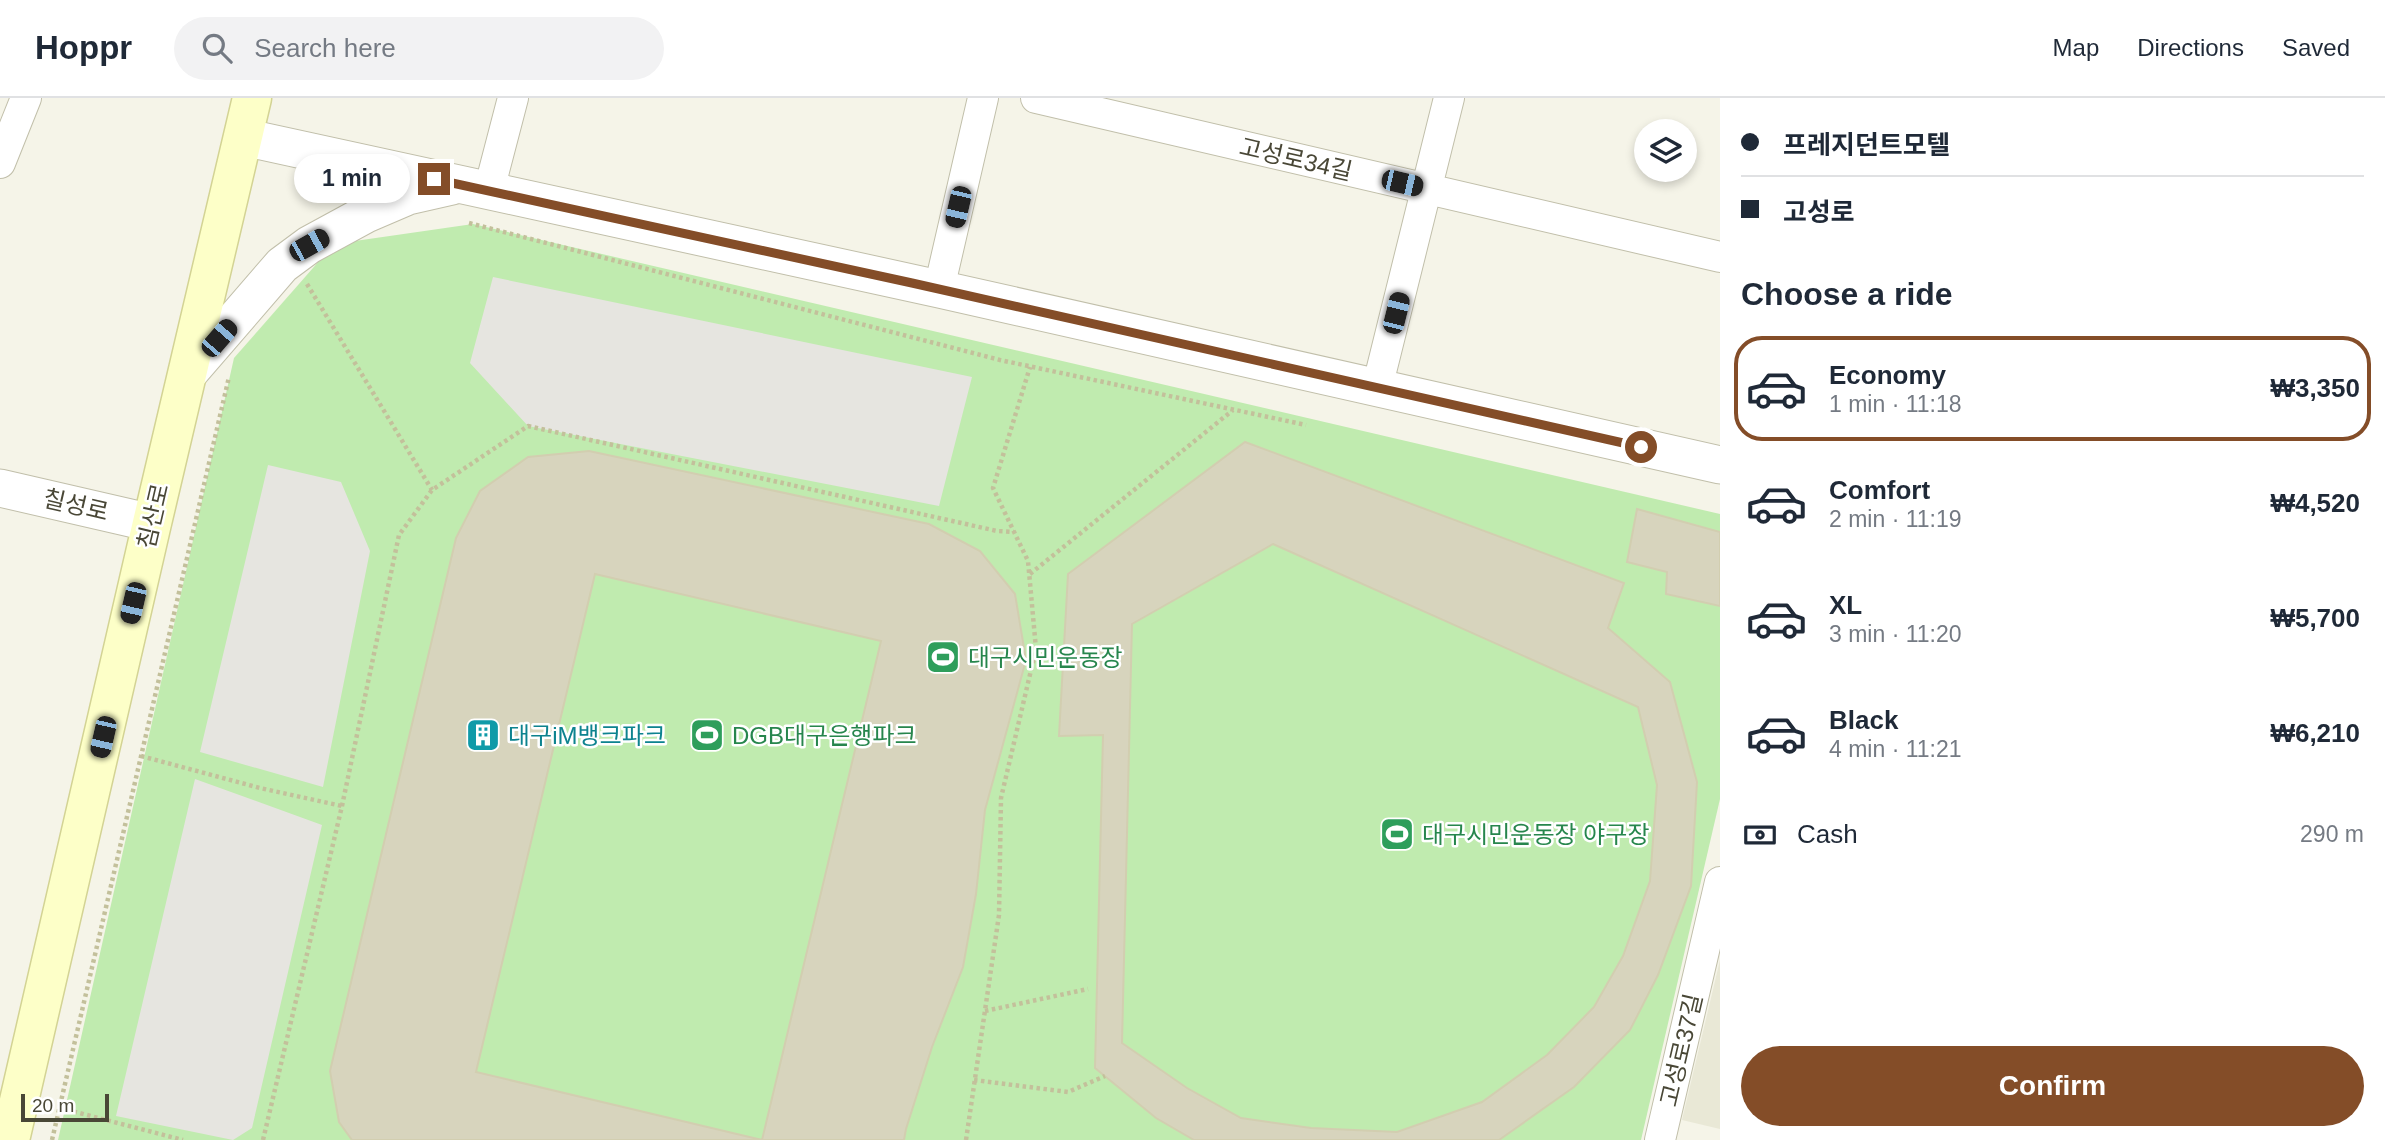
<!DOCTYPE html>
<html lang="en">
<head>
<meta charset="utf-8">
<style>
	body { margin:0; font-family:Arial,"Noto Sans KR",sans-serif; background:#f2f2f3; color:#1f2937; height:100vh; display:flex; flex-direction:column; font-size:26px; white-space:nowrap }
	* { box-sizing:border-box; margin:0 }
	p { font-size:23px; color:#747a83 }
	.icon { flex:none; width:38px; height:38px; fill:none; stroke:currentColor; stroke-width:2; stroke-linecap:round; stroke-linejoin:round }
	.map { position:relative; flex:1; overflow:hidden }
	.sheet { display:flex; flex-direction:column; background:#fff; width:665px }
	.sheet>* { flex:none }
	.top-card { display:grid; align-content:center; height:154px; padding:0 21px; background:#fff }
	.buttons { position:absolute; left:1634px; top:21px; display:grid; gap:14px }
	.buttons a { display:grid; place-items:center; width:63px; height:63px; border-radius:50%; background:#fff; box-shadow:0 4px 10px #0003; font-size:35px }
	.scale { position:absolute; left:21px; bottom:18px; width:88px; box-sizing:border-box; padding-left:7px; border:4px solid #494736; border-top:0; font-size:19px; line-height:24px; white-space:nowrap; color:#494736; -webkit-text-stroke:5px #fff; paint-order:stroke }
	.end { position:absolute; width:32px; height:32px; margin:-16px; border:9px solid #844d28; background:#fff; box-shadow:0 0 0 4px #fff }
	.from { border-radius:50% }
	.bubble { position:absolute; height:49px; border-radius:24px; background:#fff; box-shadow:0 4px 10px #0003; font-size:23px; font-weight:800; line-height:49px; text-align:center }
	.car { position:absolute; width:21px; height:42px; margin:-21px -10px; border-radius:9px; box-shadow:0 0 5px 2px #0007; background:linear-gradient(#222 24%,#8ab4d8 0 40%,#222 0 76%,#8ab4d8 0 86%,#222 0) }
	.top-card b { display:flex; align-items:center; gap:24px; height:66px; font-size:26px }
	.top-card b+b { border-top:2px solid #e0e1e3 }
	.top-card i { width:18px; height:18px; background:#1f2937 }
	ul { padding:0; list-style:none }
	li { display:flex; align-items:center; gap:21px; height:105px; margin:0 14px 10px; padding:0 7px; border:4px solid transparent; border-radius:28px }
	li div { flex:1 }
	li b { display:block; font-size:26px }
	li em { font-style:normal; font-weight:800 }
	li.on { border-color:#844d28 }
	li>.icon { width:63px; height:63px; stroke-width:1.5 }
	h2 { padding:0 21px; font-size:32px; line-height:84px }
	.pay { display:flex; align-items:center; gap:18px; height:77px; padding:0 21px; font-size:26px }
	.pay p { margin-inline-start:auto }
	.cta { display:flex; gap:14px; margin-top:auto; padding:14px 21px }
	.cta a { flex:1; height:80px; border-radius:42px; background:#844d28; color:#fff; font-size:28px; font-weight:800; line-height:80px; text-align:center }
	header { display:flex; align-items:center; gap:42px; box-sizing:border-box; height:98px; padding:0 35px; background:#fff; border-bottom:2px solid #e0e1e3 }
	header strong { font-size:33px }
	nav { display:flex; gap:38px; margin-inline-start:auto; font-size:24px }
	.search { width:490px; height:63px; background:#f2f2f3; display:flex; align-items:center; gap:18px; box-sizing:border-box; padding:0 24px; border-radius:38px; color:#747a83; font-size:26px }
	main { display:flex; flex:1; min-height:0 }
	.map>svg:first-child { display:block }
	.residential { fill:#e9e8d6 }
	.green { fill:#c0ebaf }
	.parking { fill:#e6e5e0 }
	.building { fill:#d7d4bd; stroke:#d2ceb0; stroke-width:2; fill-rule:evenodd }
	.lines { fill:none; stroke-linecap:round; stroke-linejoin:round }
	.minor-casing { stroke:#c1bfaa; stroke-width:32 }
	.tertiary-casing { stroke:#c1bfaa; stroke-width:39 }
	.secondary-casing { stroke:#d3d394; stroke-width:41 }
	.path { stroke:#c3c09b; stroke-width:4.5; stroke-dasharray:3.5 3.5; stroke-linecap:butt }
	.minor { stroke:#fff; stroke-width:30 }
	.tertiary { stroke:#fff; stroke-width:37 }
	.secondary { stroke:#fdffc8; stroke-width:38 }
	.route { stroke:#844d28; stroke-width:9 }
	.labels { text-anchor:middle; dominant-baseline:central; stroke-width:5; stroke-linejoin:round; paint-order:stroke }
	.street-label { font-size:24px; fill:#494736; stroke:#fff }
	.leisure-label { font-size:24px; fill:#27864d; stroke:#fff; text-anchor:start }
	.culture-label { font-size:24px; fill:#0d838f; stroke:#fff; text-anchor:start }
</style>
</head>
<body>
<header>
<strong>Hoppr</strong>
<div class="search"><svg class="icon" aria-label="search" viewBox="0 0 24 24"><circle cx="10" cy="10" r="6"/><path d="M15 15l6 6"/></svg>Search here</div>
<nav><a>Map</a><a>Directions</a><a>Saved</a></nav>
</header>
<main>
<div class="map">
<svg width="1720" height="1042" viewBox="0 0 1720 1042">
	<rect width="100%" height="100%" fill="#f5f4e8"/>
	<path class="residential" d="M1720,862V1031L1682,1022Z"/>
	<path class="green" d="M473,126L1720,416V701L1641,1042H58L234,260L334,146Z"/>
	<path class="parking" d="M493,179L972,279L939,408L528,328L470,265Z
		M268,367L341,384L370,453L323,689L200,654Z
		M195,681L322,727L252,1030L233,1042L116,1018Z"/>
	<path class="building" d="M1245,344L1624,485L1608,530L1670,584L1697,684L1691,788L1658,877L1630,932L1574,989L1499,1042H1194L1156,1020L1095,970L1103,637L1059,638L1068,476ZM1273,446L1638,609L1657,687L1650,783L1623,858L1594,909L1547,957L1482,1004L1397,1034L1311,1030L1241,1020L1187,990L1122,945L1132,526Z
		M589,353L929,426L980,453L1015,496L1026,562L985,712L976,796L963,869L932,949L906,1031L904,1042H352L339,1024L330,973L456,440L480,393L528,359ZM595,476L881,543L762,1042L476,974Z
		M1637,411L1720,434V508L1666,496L1667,474L1627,464Z"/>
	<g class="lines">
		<g class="minor-casing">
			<path id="minor" d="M1036,0L1720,159
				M0,65L26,0
				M489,92L513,0
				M939,191L983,0
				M1377,290L1449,0
				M1660,1042L1720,784"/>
		</g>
		<g class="tertiary-casing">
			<path id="tertiary" d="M243,39L939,191L1720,367
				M187,277L282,167L309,147L366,116L408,98L452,88
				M0,390L152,425"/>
		</g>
		<g class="secondary-casing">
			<path id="secondary" d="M10,1042L152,425L252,0"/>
		</g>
		<path class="path" d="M469,125L1000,262L1306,327
			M307,186L432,392
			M1030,476L1233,312
			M141,658L260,690L342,708
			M985,913L1088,891
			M974,982L1068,994L1105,978
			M60,1010L183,1042
			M52,1042L229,279
			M263,1042L342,708L399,437L432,392L528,328L997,433L1014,434
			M966,1042L999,817L1001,700L1036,551L1028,463L993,390L1030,269"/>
		<use href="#minor" class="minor"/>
		<use href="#tertiary" class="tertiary"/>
		<use href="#secondary" class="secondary"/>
	</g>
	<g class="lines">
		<path class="route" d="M434,81L912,185L1641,349"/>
	</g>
	<defs>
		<g id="stadium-square" transform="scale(1.75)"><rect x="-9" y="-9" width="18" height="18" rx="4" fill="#2e9e5b" stroke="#fff"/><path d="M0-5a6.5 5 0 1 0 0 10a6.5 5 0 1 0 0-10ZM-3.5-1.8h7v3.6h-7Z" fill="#fff"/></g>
		<g id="building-square" transform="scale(1.75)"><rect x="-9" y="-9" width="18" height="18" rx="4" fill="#0f9aa8" stroke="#fff"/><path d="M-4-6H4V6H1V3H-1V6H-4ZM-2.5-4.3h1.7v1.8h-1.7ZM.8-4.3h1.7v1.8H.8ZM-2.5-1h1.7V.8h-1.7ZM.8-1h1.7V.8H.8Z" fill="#fff"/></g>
	</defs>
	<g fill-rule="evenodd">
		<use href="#stadium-square" x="943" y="559"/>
		<use href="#building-square" x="483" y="637"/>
		<use href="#stadium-square" x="707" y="637"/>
		<use href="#stadium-square" x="1397" y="736"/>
	</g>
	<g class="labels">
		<g class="street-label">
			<text transform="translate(1296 61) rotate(13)">고성로34길</text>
			<text transform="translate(76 407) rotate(13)">칠성로</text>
			<text transform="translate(153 418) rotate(-77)">침산로</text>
			<text transform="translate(1681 952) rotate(-77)">고성로37길</text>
		</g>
		<g class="leisure-label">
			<text x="968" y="559">대구시민운동장</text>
			<text x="732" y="637">DGB대구은행파크</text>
			<text x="1422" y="736">대구시민운동장 야구장</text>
		</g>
		<g class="culture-label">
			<text x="508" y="637">대구iM뱅크파크</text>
		</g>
	</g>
</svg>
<div class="buttons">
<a><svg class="icon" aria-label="layers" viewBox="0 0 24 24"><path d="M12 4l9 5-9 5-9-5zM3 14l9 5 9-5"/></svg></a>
</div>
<div class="scale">20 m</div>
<i class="end from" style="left:1641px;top:349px"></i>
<i class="end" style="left:434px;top:81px"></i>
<div class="bubble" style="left:294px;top:56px;width:116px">1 min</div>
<i class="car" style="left:1402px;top:85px;rotate:103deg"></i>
<i class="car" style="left:958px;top:109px;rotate:193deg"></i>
<i class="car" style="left:309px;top:147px;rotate:61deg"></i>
<i class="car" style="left:1396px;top:215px;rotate:14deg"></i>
<i class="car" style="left:219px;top:240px;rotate:41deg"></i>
<i class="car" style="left:133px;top:505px;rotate:193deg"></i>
<i class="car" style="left:103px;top:639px;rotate:193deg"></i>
</div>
<section class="sheet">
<div class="top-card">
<b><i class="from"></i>프레지던트모텔</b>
<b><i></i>고성로</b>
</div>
<h2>Choose a ride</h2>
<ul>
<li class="on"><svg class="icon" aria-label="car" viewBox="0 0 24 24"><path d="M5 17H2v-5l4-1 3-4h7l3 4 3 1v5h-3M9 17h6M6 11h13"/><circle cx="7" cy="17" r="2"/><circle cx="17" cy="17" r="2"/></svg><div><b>Economy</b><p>1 min · 11:18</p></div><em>₩3,350</em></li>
<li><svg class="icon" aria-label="car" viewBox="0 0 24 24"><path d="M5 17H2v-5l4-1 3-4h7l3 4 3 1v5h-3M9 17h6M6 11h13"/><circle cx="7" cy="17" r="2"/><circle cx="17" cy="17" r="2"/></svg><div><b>Comfort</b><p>2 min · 11:19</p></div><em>₩4,520</em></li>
<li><svg class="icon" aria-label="car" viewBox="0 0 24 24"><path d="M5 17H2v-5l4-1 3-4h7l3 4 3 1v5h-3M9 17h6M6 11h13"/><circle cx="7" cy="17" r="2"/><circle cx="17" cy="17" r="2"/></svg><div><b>XL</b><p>3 min · 11:20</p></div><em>₩5,700</em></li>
<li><svg class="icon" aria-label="car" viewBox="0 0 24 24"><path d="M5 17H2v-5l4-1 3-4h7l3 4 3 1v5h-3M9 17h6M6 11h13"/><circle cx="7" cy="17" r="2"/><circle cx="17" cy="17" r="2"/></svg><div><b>Black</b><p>4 min · 11:21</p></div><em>₩6,210</em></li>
</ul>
<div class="pay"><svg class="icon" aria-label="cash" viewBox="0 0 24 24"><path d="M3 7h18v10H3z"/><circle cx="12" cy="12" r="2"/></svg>Cash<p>290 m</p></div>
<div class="cta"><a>Confirm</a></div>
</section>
</main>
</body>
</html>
